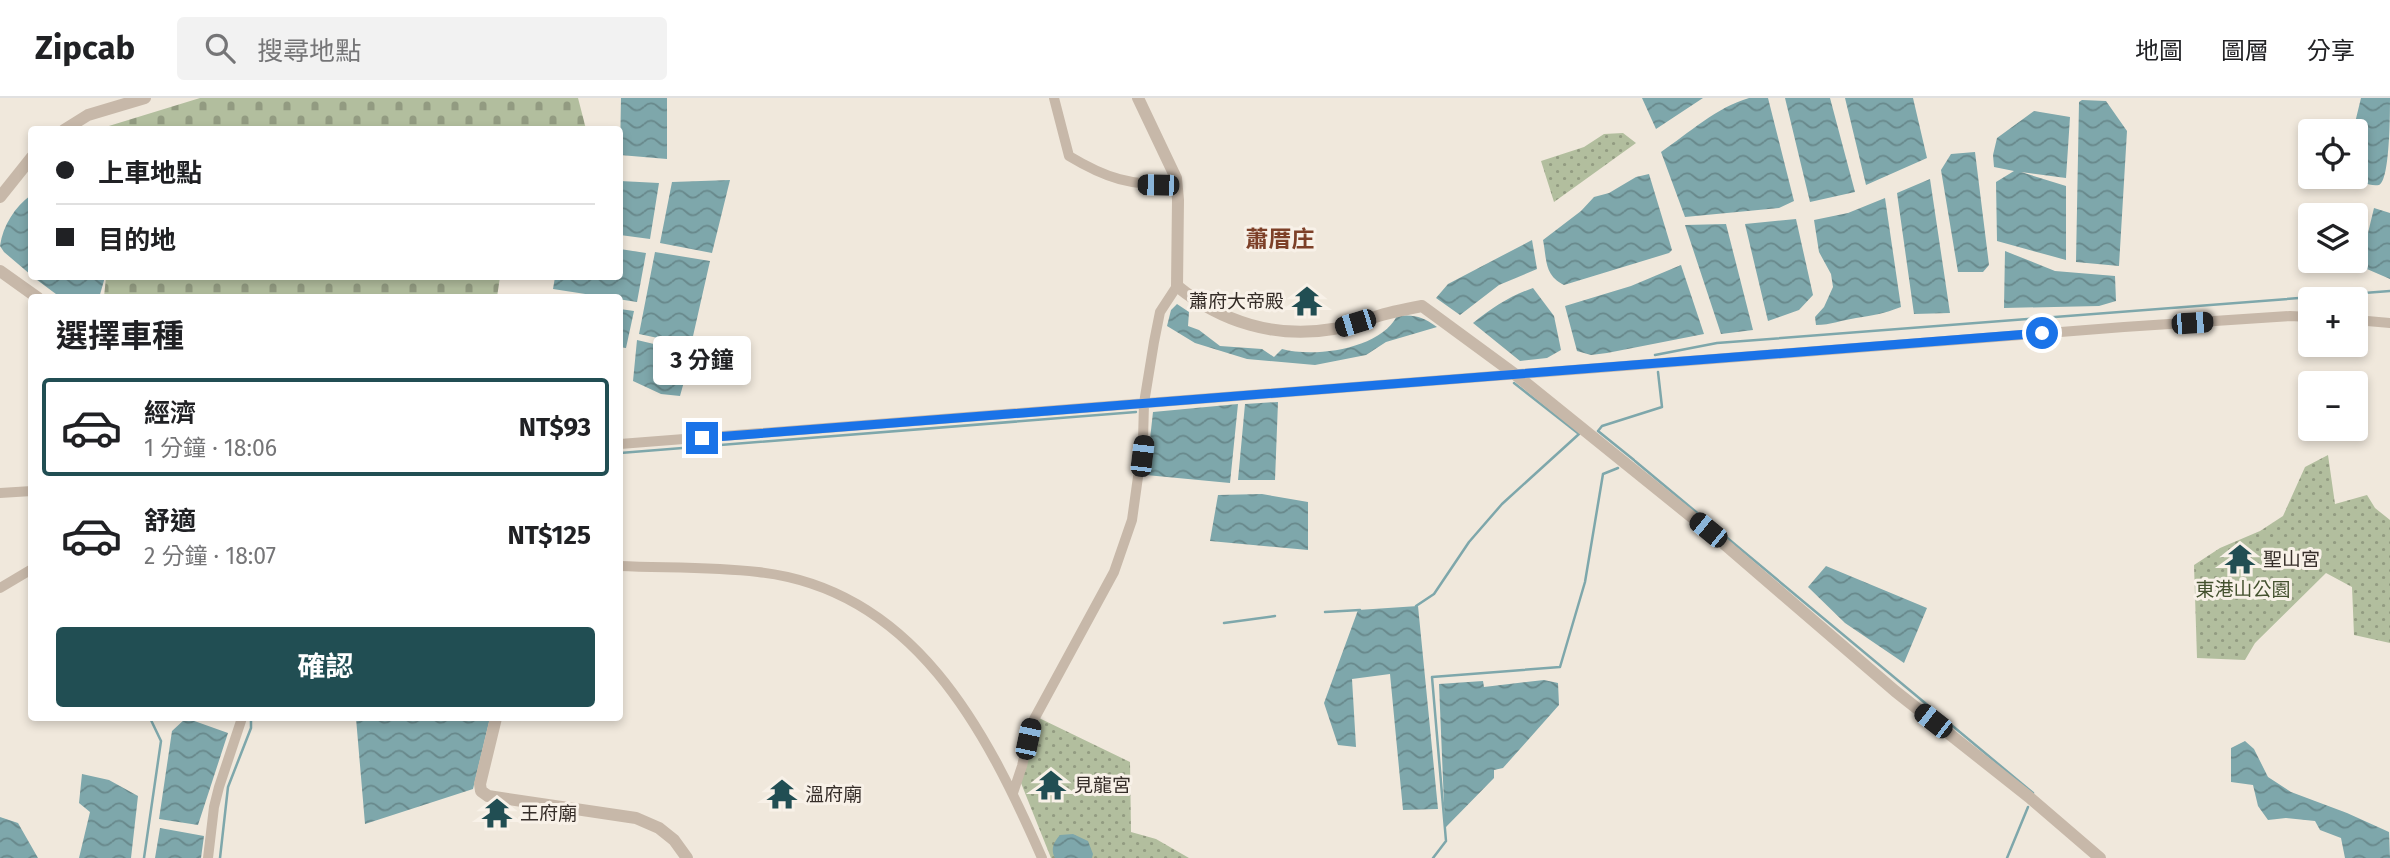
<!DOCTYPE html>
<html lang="zh-TW">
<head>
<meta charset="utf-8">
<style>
	body { margin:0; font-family:"Fira Sans","Noto Sans TC",sans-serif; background:#f2f2f2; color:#202124; height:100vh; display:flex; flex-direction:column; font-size:26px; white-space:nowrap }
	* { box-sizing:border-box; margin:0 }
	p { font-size:23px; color:#757577 }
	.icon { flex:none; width:38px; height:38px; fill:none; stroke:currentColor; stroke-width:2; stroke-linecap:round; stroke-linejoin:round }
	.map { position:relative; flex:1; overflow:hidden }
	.drawer { position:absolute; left:28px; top:196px; width:595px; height:427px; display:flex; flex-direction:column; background:#fff; border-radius:7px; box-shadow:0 4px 10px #0003 }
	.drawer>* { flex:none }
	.hud { position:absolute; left:28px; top:28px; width:595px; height:154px; border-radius:7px; box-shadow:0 4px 10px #0003; display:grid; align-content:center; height:154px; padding:0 28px; background:#fff }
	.controls { position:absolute; left:2298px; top:21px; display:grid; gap:14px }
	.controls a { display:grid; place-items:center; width:70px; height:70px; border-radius:7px; background:#fff; box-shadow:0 4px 10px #0003; font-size:35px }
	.end { position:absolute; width:32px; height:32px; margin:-16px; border:9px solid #1a73e8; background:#fff; box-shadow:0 0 0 4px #fff }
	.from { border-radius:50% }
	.bubble { position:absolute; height:49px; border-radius:7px; background:#fff; box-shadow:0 4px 10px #0003; font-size:23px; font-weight:700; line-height:49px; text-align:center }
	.car { position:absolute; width:21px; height:42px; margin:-21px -10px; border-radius:9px; box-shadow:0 0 5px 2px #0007; background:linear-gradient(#222 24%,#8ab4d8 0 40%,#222 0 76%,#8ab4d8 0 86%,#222 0) }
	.hud b { display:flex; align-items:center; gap:24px; height:66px; font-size:26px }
	.hud b+b { border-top:2px solid #e0e0e0 }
	.hud i { width:18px; height:18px; background:#202124 }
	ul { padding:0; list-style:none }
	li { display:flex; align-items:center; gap:21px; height:98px; margin:0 14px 10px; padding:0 14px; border:4px solid transparent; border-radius:7px }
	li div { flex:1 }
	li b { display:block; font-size:26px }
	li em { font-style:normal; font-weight:700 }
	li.selected { border-color:#214e53 }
	li>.icon { width:63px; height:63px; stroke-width:1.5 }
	h2 { padding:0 28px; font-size:32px; line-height:84px }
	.cta { display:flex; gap:14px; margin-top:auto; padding:14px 28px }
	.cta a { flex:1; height:80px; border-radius:7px; background:#214e53; color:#fff; font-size:28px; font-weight:700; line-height:80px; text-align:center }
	header { display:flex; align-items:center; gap:42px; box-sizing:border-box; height:98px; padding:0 35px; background:#fff; border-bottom:2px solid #e0e0e0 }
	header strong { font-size:33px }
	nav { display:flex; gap:38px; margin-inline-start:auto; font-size:24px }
	.search { width:490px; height:63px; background:#f2f2f2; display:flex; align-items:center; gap:18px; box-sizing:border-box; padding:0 24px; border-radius:7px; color:#757577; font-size:26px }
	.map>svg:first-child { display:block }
	.cemetery { fill:url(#cemetery-stones) }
	.park { fill:url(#park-dots) }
	.water { fill:url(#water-waves) }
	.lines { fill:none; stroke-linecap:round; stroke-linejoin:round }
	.stream { stroke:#7ea7ab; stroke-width:2.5 }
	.minor { stroke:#c7b8a9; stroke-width:10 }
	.tertiary { stroke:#c7b8a9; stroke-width:12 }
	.route { stroke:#1a73e8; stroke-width:9 }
	.labels { text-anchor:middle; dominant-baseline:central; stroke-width:6; stroke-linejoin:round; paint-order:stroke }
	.poi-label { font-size:19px; fill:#352d28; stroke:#f8f1e8; text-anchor:start }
	.park-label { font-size:19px; fill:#43512e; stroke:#f8f1e8 }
	.quarter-label { font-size:23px; font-weight:bold; fill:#7d4028; stroke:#f8f1e8 }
</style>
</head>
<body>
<header>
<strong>Zipcab</strong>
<div class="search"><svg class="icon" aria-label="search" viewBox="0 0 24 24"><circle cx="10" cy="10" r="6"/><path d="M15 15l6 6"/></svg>搜尋地點</div>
<nav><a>地圖</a><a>圖層</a><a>分享</a></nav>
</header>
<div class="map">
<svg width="2390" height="760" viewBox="0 0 2390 760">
	<defs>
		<pattern id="cemetery-stones" width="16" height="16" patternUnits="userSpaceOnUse" patternTransform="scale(1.75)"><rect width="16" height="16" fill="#b2be9e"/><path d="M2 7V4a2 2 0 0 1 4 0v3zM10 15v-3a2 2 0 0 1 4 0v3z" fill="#929b81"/></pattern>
		<pattern id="park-dots" width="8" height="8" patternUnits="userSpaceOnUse" patternTransform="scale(1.75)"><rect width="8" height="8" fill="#b2be9e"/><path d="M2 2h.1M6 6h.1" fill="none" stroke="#929b81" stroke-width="1.8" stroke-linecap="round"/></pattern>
		<pattern id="water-waves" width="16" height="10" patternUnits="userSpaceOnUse" patternTransform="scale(1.75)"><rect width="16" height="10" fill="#7ea7ab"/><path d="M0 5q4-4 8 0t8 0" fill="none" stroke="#68888b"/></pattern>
	</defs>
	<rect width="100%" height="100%" fill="#f0e8dc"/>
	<path class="cemetery" d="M200,0H578L586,31H99Z
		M106,179V178L500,179L497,199H104Z"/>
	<path class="park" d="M1623,35L1636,45L1554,104L1541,63L1584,49L1604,36Z
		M2328,357L2335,406L2367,397L2375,410L2390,422V545L2354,537L2352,489L2326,475L2255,545L2245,562L2197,560L2194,467L2220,450L2260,433L2283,418L2305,369Z
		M1039,620L1130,664L1131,734L1156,741L1189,760H1051L1019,680L1034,631Z"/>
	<path class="water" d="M621,0H667V61L620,57Z
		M1642,0H1703L1656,31Z
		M1749,0H1768L1794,103L1779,110L1685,119L1661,54C1689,35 1717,9 1749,0Z
		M1785,0H1830L1855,94L1810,104Z
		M1845,0H1913L1927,60L1866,87Z
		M2361,0H2390C2390,16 2390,83 2379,87C2370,89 2359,82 2352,79H2356V33H2353Z
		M2082,2L2106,3L2127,33L2119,168L2076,164L2079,4Z
		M2034,13L2070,19L2066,80L2021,74L2066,88V162L1997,143L1996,84L2014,73L1994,69L1993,57L1997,40Z
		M1975,54L1989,167L1983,174H1958L1941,72L1951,56Z
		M1649,76L1672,152L1669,155L1564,187C1544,177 1547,162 1543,142L1581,113L1594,99L1609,95L1636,79Z
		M1930,81L1950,215L1914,216L1897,95Z
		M730,82L712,155L660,145L672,84Z
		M620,83L659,85L650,141L620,137Z
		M31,97V177L4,154L0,148C3,127 15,109 31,97Z
		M1885,100L1901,209C1883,216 1875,217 1856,220C1842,222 1831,227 1816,227L1815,219L1824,209L1833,189L1831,176L1819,154L1814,122L1848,115Z
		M2374,110L2390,115V181L2360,168Z
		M1796,121L1813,197L1799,212L1768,223L1745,126Z
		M1726,126L1753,232L1721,236L1685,127Z
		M1532,142L1537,171L1499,187L1460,217L1436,200L1448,186Z
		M620,151L646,155L637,204L553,191L555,179L620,178Z
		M2005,153L2055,173L2115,178L2116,203L2099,208L2004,210Z
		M655,154L710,163L691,247L639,236Z
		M1681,167L1704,236L1607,255L1591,257L1577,253L1565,208L1631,188Z
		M33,179H105L99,200L60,199Z
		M1533,190L1554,218L1561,252L1547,260L1520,263L1473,225C1493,209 1510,198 1533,190Z
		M1177,206L1189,214L1188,228L1199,232L1220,248L1262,251L1274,259L1282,251C1315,260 1380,251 1397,218C1415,216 1423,219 1437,229L1386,244L1366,257L1315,267L1247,261L1195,245L1167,228L1171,212Z
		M620,211L634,213L626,250L620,249Z
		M637,242L692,255L680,298L661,296L633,283Z
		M1278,304L1275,382H1238L1245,306Z
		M1238,306L1230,385L1146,377L1153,314Z
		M1262,396L1308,404V452L1210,443L1218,397Z
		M1826,468L1927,510L1904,565L1845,525L1808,489Z
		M1418,508L1438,711L1403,712L1390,576L1352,581L1356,649L1338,647L1324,605L1358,512Z
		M1544,582L1558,585L1559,607L1503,670L1494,672V680L1445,730L1439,586L1483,583L1484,589Z
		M186,620L228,635L198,727L159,721L172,633Z
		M356,620H490L473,691L365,726Z
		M2245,643L2254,651L2268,679L2291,694L2347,715L2389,734L2390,760H2345L2341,740L2320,732L2315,723L2286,720L2268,722L2258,708L2253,687L2231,684V650Z
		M82,676L109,682L138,698L131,760H79L90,714L79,705Z
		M0,719L18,725L38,760H0Z
		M160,730L204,738L201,760H155Z
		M1073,736L1088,743L1093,756L1092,760H1055C1050,751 1054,744 1060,737Z"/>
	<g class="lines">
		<path class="stream" d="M1655,257L1717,245L2390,193
			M620,355L1136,314
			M1634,362L1598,333L1602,328L1662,309L1658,274
			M1635,363L2033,695
			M1416,508L1434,496L1469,444L1502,406L1579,336L1514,285
			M1325,514L1360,512
			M1224,525L1275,518
			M144,760L161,643L150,620
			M220,760L228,689L251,630V620
			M1433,760L1446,743L1432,579L1560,569L1585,484L1603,376L1618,370
			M2007,760L2028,709"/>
		<path class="minor" d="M1054,0L1069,58C1107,81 1130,87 1175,87
			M2356,222L2390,225
			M620,346L2124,229L2290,218L2310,219
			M0,395L32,393
			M620,468C665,470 712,469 758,474C914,491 986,632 1042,760
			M0,490L32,471
			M1013,695L1022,668L1032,625L1114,474L1132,422L1143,343L1144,305L1154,244L1160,214L1177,188
			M208,760L214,709L219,689L242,620"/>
		<path class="tertiary" d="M1138,0L1176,80L1178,102L1177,188C1221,224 1276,241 1333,231C1347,229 1361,223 1375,219C1390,214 1406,211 1422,208L1516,277L1708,432L1895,593L2029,699L2100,760
			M64,32L88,17L145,0
			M0,99L32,59
			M0,173L38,200
			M496,620L480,686L481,693L488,698L636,720L659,730L674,742L687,760"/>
	</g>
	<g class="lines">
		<path class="route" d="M702,340L2042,235"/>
	</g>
	<defs>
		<g id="temple-bare" transform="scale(2.415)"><path d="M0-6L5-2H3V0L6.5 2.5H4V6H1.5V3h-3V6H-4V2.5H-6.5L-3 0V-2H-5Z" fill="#214e53" stroke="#f8f1e8" stroke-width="2.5" paint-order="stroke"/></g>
	</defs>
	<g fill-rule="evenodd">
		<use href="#temple-bare" x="1307" y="203"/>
		<use href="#temple-bare" x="2240" y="461"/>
		<use href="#temple-bare" x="1051" y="687"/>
		<use href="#temple-bare" x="782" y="696"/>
		<use href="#temple-bare" x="497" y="715"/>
	</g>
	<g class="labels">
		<g class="poi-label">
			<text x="1284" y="203" text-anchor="end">蕭府大帝殿</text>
			<text x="2263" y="461">聖山宮</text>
			<text x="1074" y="687">見龍宮</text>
			<text x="805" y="696">溫府廟</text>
			<text x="520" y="715">王府廟</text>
		</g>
		<g class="park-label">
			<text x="2243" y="491">東港山公園</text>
		</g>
		<g class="quarter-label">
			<text x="1280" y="141">蕭厝庄</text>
		</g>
	</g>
</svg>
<div class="controls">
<a><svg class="icon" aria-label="locate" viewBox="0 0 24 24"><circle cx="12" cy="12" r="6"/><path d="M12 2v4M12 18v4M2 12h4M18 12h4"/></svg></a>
<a><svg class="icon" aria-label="layers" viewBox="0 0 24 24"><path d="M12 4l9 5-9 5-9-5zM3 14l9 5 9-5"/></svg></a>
<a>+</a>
<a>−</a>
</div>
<i class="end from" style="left:2042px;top:235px"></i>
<i class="end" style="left:702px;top:340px"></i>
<div class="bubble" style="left:653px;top:238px;width:98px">3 分鐘</div>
<i class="car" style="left:1158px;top:87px;rotate:271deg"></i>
<i class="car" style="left:1355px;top:225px;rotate:253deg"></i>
<i class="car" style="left:2192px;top:225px;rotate:86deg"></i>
<i class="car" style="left:1142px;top:358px;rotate:7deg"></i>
<i class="car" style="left:1708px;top:432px;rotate:309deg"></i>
<i class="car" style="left:1933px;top:623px;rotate:308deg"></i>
<i class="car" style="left:1028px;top:641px;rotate:12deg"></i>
<div class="hud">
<b><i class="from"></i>上車地點</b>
<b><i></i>目的地</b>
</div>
<section class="drawer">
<h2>選擇車種</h2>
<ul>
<li class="selected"><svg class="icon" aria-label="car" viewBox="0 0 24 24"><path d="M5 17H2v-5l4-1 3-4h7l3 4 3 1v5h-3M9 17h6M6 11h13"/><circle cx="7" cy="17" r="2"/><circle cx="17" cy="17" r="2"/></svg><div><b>經濟</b><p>1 分鐘 · 18:06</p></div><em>NT$93</em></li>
<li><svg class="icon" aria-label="car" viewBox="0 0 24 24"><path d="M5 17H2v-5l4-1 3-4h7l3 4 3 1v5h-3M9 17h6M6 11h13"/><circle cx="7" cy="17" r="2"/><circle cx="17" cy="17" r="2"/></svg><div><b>舒適</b><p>2 分鐘 · 18:07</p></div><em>NT$125</em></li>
</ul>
<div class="cta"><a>確認</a></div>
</section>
</div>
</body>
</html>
